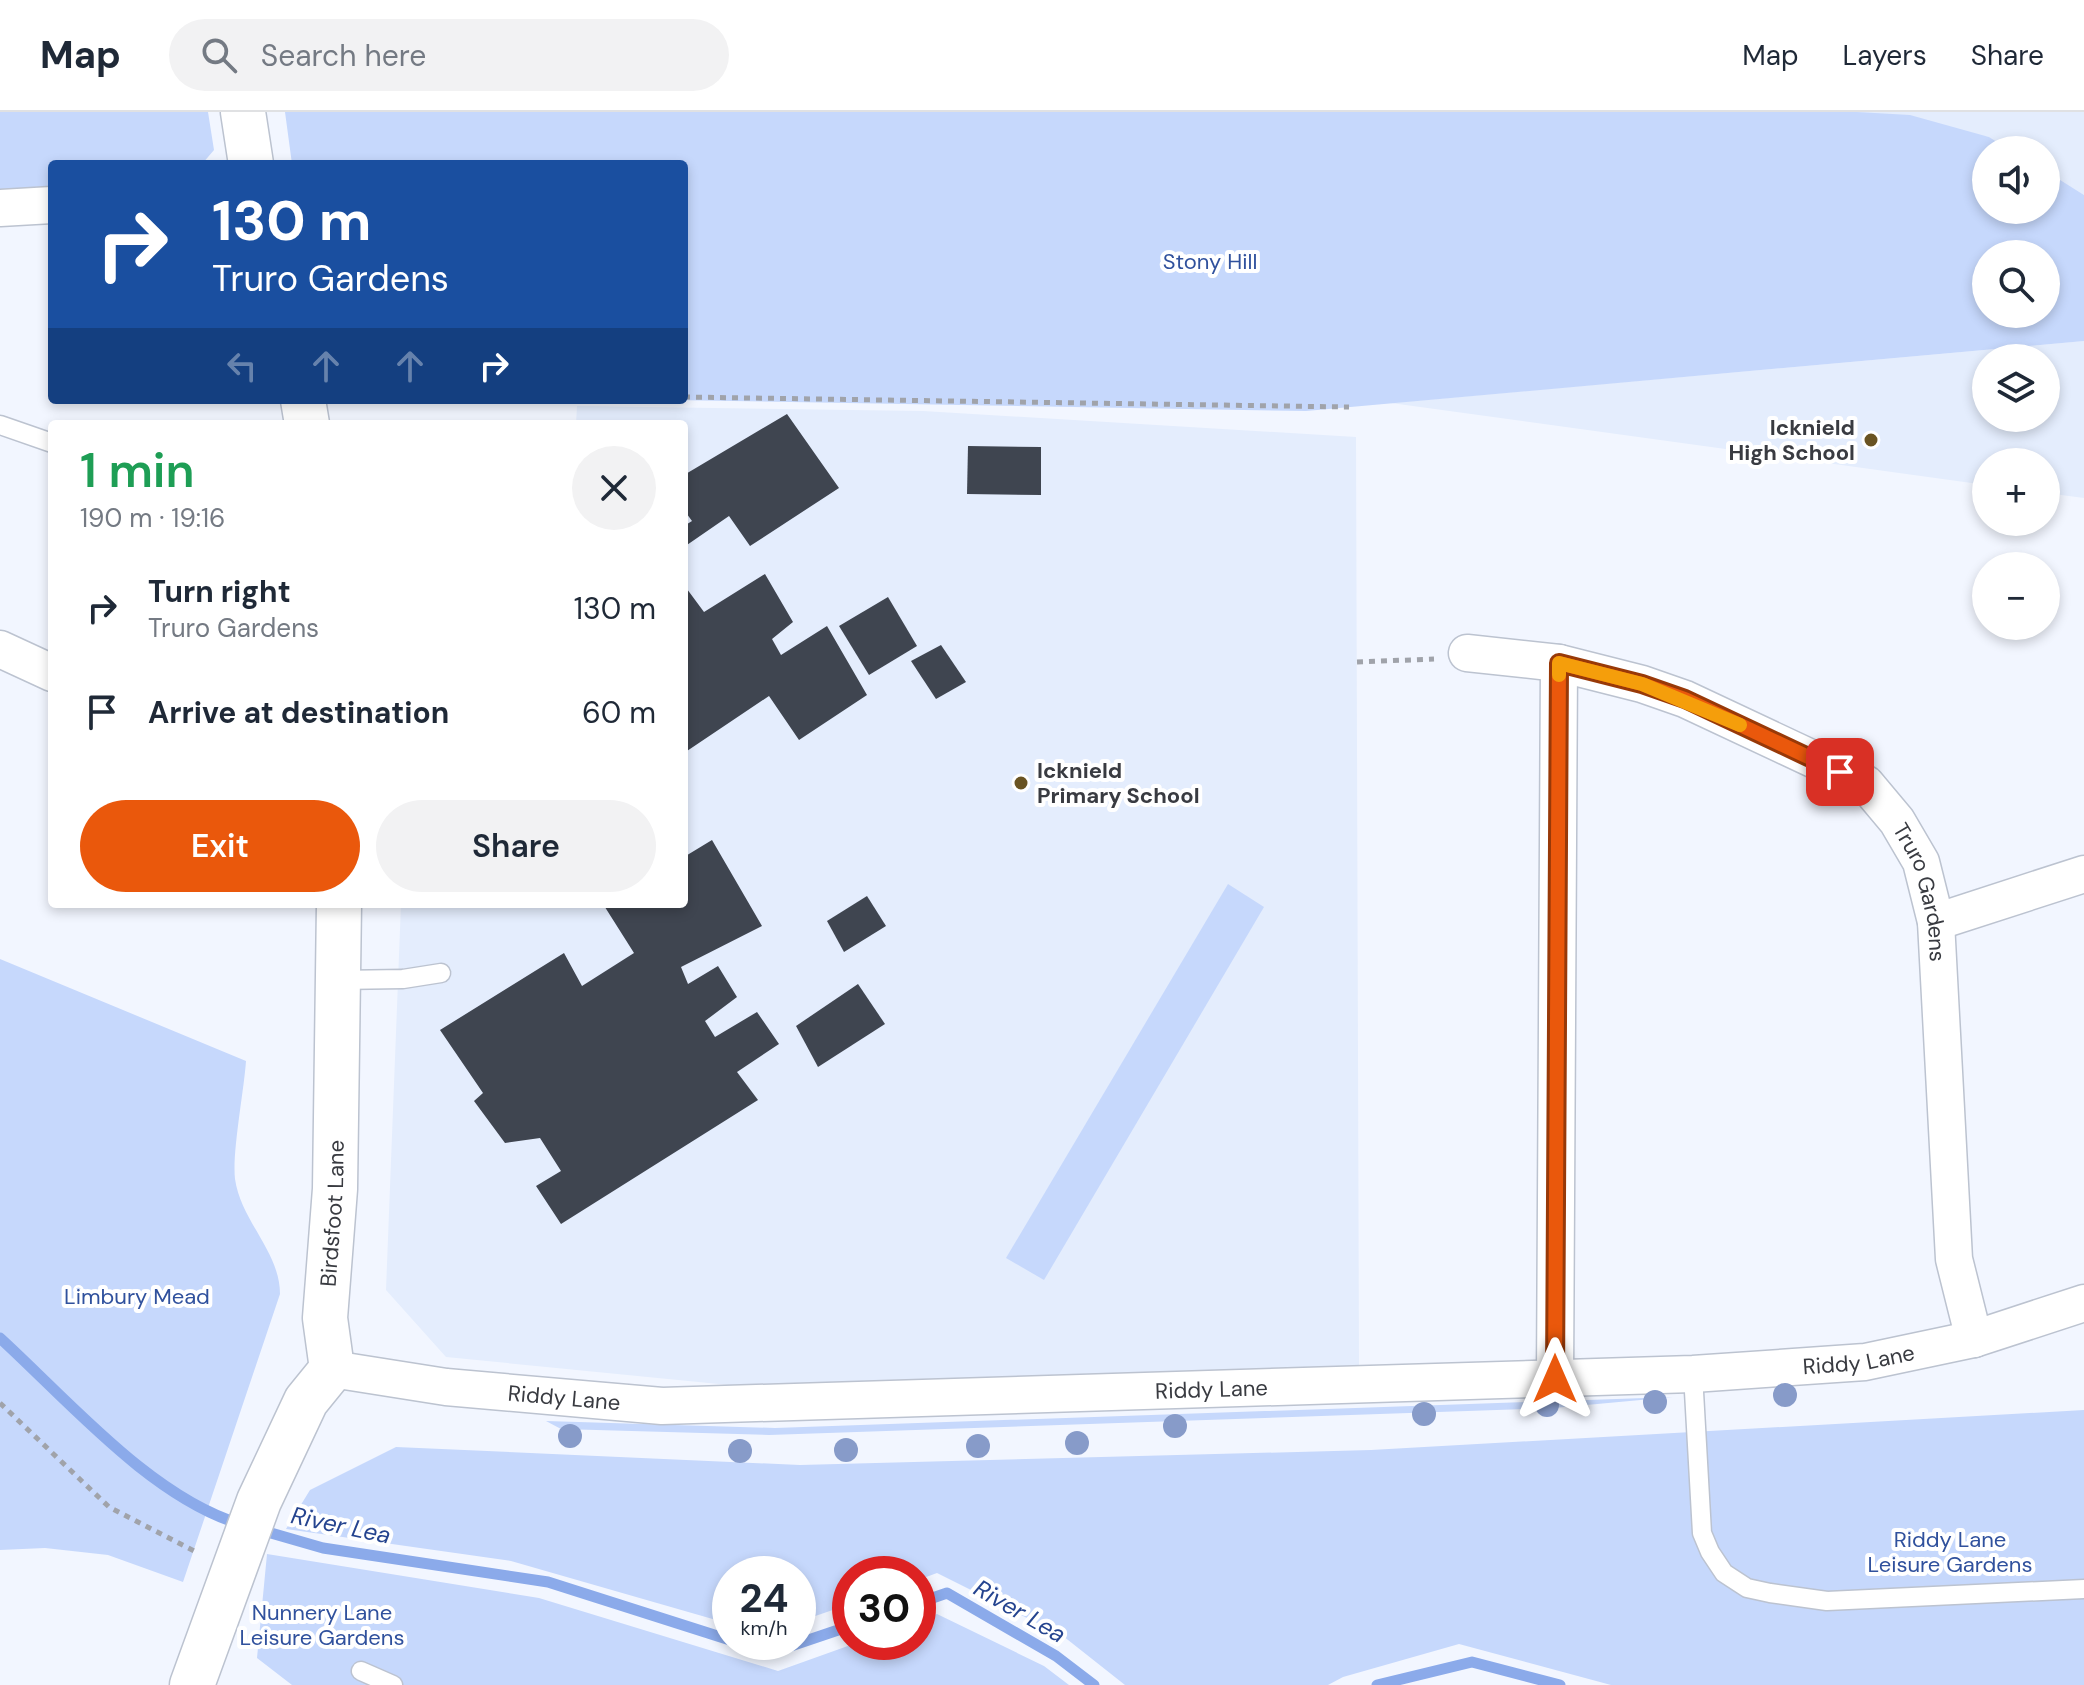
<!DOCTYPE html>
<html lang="en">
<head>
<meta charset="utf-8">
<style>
  :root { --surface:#fff; --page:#f2f2f3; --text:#1f2937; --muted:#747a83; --line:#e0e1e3; --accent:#ea580c }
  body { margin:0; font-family:"DM Sans",sans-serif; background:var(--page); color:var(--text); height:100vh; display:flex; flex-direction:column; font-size:30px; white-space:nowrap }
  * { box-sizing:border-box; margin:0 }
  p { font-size:26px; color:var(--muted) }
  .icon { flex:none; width:44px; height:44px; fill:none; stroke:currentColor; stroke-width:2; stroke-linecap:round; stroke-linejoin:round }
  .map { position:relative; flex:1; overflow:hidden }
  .panel { position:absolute; left:48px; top:308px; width:640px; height:488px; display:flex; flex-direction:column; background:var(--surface); border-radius:8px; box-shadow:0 4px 12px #0003 }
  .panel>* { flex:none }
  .guide { position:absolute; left:48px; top:48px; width:640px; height:244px; border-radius:8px; box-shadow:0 4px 12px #0003; background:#1a4fa0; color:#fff; overflow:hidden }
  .tools { position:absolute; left:1972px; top:24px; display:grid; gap:16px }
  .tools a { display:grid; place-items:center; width:88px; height:88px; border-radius:50%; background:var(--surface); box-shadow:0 4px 12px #0003; font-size:40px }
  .speed { position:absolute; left:712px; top:1444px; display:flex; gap:16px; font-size:40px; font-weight:700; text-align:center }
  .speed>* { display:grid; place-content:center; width:104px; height:104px; border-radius:50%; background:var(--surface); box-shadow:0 4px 12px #0003; line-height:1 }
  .speed small { font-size:20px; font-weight:400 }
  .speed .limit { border:12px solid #d22; background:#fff; color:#111 }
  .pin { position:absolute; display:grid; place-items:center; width:68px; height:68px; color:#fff; margin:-34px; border-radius:16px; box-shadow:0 4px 12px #0006 }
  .me { position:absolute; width:88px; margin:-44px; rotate:0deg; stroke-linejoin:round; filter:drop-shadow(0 0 6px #0008) }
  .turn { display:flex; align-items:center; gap:28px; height:168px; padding:0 32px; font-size:36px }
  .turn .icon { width:104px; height:104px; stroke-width:2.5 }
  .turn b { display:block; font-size:56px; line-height:68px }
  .lanes { display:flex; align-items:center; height:76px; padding:0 32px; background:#0003; justify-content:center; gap:40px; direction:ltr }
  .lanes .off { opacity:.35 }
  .round { display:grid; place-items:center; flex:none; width:84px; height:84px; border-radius:42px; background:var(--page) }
  .headline { display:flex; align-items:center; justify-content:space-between; height:136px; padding:0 32px }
  h1 { font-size:48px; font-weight:600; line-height:60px; color:#1e9e55 }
  .primary-button { display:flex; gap:16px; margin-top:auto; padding:16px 32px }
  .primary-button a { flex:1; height:92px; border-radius:48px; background:var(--accent); color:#fff; font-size:32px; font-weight:600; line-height:92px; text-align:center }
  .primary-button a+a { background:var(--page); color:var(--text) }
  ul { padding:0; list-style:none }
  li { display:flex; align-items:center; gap:24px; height:104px; padding:0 32px }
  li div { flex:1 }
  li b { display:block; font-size:30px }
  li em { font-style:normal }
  header { display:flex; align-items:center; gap:48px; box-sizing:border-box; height:112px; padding:0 40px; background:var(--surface); border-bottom:2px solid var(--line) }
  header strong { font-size:38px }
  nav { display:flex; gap:44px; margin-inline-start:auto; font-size:28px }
  .search { width:560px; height:72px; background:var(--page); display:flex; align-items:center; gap:20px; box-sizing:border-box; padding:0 28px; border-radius:44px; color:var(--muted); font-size:30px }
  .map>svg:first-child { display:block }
</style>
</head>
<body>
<header>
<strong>Map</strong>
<div class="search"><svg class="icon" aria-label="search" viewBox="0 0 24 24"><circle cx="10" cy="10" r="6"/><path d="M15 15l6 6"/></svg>Search here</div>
<nav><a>Map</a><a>Layers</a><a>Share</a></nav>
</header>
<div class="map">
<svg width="2084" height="1573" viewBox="0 0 2084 1573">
  <rect width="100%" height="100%" fill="#f2f6ff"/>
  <g fill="#e4edfd" fill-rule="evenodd">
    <polygon points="1857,0 2084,0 2084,83 2046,59 2046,38 2010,38 1989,25"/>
    <path d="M2084 229V386L2046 381V350H1986V373L1391 291ZM1986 246H2046V306H1986Z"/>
    <polygon points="577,294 923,299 1356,325 1359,1254 739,1274 446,1245 386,1178 401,792 684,792 684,312 576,312"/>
  </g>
  <g fill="#c6d8fc" fill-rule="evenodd">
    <polygon points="0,0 208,0 214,38 202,52 52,52 52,80 0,83"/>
    <path d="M285 0H1857L1910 3 1989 25 2010 38H1986V98H2046V59L2084 83V229L1306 299 672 288H684V52H292ZM1986 142H2046V202H1986Z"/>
    <polygon points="1228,772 1264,795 1044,1168 1006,1146"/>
    <path d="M0 847 246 949C244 979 232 1040 235 1067 241 1109 280 1140 280 1182L183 1470 108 1443 45 1436 0 1438Z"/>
    <polygon points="1673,1285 1554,1296 769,1323 561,1317 546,1309 775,1316"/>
    <polygon points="2084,1298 2084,1573 1611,1573 1459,1532 1343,1565 1328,1573 1125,1573 1063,1524 937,1461 918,1468 918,1462 850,1462 850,1492 798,1510 798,1462 730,1462 730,1512 511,1449 286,1417 310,1378 396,1335 800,1353 1371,1338"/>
    <polygon points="267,1442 539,1486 778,1559 859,1530 918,1530 918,1509 937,1502 1044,1554 1069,1573 292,1573 257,1546"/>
  </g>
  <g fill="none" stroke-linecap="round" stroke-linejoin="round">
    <g stroke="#8baaea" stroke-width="11">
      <path d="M0 1226C69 1289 151 1385 240 1412"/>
      <polyline points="257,1417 323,1436 548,1470 730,1528"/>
      <polyline points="918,1491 947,1481 1056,1544 1094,1573"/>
      <polyline points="736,1530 770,1541 850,1514"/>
      <polyline points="1377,1573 1472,1550 1560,1573"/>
    </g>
  </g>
  <g fill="#3f4550">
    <polygon points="787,302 839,376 750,434 729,404 684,435 684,414 692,409 684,398 684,363"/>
    <polygon points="968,334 1041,335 1041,383 967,382"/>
    <polygon points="765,462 793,510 772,527 781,543 827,514 867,583 799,628 769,584 684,641 684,473 704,500"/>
    <polygon points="888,485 917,534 869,563 839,514"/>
    <polygon points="941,533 966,570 936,587 911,549"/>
    <polygon points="712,728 762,814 681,855 688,872 718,854 737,885 705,909 715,925 757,900 779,932 737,960 758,988 561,1112 536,1074 561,1059 540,1026 505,1031 474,989 483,981 440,918 564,841 582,874 634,841 603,792 684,792 684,745"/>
    <polygon points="867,784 886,814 844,840 827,809"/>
    <polygon points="858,872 885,912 818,955 796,914"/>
  </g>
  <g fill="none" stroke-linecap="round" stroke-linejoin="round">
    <g stroke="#bcc3d0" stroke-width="21">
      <g id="service">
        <polyline points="0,313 52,331"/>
        <polyline points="338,868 403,867 441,861"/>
        <polyline points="1693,1262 1702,1421 1710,1440 1724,1461 1747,1476 1770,1481 1827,1489 2084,1477"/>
        <polyline points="361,1559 393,1573"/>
      </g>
    </g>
    <g stroke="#bcc3d0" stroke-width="39">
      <g id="minor">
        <polyline points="0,96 52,93"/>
        <polyline points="0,537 52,561"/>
        <polyline points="1467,541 1559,551"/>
        <polyline points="1936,810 2084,762"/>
        <path id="s1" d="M332 1257 446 1275 662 1294 1693 1262 1865 1250 1974 1227 2084 1191"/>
        <path id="s2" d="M1555 1267 1559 551 1642 572 1685 587 1866 672 1897 709 1921 750 1936 810 1954 1147 1974 1227"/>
      </g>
    </g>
    <g stroke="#bcc3d0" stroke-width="47">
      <g id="tertiary">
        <polyline points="243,0 251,52"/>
        <polyline points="303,288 307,312"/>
        <path id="s3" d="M192 1573 259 1389 306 1289 332 1257 325 1206 335 1077 339 792"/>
      </g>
    </g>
    <g stroke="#a0a3aa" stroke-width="5" stroke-dasharray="6 6" stroke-linecap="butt">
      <polyline points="684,285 1349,295"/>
      <polyline points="1357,550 1434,547"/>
      <polyline points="0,1291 109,1395 198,1441"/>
    </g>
    <use href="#service" stroke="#fff" stroke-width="18"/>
    <use href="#minor" stroke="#fff" stroke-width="36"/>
    <use href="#tertiary" stroke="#fff" stroke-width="44"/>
  </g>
  <g fill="#879bc9">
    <circle cx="1785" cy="1283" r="12"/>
    <circle cx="1655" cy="1290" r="12"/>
    <circle cx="1547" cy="1293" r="12"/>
    <circle cx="1424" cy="1302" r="12"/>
    <circle cx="1175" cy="1314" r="12"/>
    <circle cx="570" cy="1324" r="12"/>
    <circle cx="1077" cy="1331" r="12"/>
    <circle cx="978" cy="1334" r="12"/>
    <circle cx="846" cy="1338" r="12"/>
    <circle cx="740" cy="1339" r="12"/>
  </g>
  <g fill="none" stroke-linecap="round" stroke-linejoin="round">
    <g stroke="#983908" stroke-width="20">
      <polyline id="route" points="1555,1267 1559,551 1642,572 1685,587 1840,660"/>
    </g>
    <use href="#route" stroke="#ea580c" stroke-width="14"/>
    <polyline stroke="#f59e0b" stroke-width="14" points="1559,563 1559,551 1642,572 1740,613"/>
  </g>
  <g fill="#695322" stroke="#fff" stroke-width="3">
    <circle cx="1871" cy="328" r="8"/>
    <circle cx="1021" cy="671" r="8"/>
  </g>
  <g text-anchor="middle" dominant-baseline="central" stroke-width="8" stroke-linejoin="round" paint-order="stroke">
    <g font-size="22" fill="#30519d" stroke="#fff">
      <text x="1210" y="149">Stony Hill</text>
      <text x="137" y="1184">Limbury Mead</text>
      <text x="1950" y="1427">Riddy Lane<tspan x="1950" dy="25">Leisure Gardens</tspan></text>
      <text x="322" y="1500">Nunnery Lane<tspan x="322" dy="25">Leisure Gardens</tspan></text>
    </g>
    <g font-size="22" font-weight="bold" fill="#393b41" stroke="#fff" text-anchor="end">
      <text x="1855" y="315">Icknield<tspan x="1855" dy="25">High School</tspan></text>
      <text x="1037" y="658" text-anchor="start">Icknield<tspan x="1037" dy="25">Primary School</tspan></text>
    </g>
    <g font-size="22" fill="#393b41" stroke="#fff">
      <text stroke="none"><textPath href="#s2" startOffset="1172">Truro Gardens</textPath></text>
      <text stroke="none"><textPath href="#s3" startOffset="504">Birdsfoot Lane</textPath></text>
      <text stroke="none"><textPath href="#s1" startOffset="1530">Riddy Lane</textPath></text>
      <text stroke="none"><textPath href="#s1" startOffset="882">Riddy Lane</textPath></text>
      <text stroke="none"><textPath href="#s1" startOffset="234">Riddy Lane</textPath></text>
    </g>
    <g font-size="24" font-style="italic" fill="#25448f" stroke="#fff">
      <text transform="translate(341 1413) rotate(12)">River Lea</text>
      <text transform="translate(1020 1499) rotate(30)">River Lea</text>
    </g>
  </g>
</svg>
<div class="tools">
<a><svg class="icon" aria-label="sound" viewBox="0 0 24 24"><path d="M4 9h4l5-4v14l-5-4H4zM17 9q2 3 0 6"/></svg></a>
<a><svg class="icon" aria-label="search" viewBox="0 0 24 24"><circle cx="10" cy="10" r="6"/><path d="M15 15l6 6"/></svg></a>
<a><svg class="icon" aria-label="layers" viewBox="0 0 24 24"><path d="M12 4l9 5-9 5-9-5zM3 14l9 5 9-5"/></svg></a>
<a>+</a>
<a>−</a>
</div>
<div class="speed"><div>24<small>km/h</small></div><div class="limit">30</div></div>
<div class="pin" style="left:1840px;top:660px;background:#d93025"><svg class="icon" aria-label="arrive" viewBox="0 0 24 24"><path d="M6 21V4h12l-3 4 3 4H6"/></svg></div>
<svg class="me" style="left:1555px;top:1267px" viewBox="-20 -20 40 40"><path d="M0-17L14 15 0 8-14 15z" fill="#ea580c" stroke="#fff" stroke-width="4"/></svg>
<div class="guide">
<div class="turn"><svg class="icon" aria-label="right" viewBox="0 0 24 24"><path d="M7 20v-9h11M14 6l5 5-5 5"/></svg><div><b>130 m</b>Truro Gardens</div></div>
<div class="lanes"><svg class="icon off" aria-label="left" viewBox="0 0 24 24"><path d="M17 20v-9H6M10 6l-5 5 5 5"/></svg><svg class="icon off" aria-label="ahead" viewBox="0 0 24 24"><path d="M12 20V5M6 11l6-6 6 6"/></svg><svg class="icon off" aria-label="ahead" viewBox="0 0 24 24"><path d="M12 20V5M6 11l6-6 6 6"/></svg><svg class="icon" aria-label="right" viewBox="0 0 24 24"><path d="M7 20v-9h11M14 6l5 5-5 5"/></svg></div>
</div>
<section class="panel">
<div class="headline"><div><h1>1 min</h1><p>190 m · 19:16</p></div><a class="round"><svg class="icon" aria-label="close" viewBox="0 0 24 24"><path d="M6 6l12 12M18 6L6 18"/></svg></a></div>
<ul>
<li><svg class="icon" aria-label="right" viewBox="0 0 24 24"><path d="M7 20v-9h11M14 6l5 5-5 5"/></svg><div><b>Turn right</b><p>Truro Gardens</p></div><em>130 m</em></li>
<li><svg class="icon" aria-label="arrive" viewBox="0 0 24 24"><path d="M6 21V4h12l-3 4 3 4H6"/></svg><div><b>Arrive at destination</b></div><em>60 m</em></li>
</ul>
<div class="primary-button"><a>Exit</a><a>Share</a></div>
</section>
</div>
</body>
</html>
